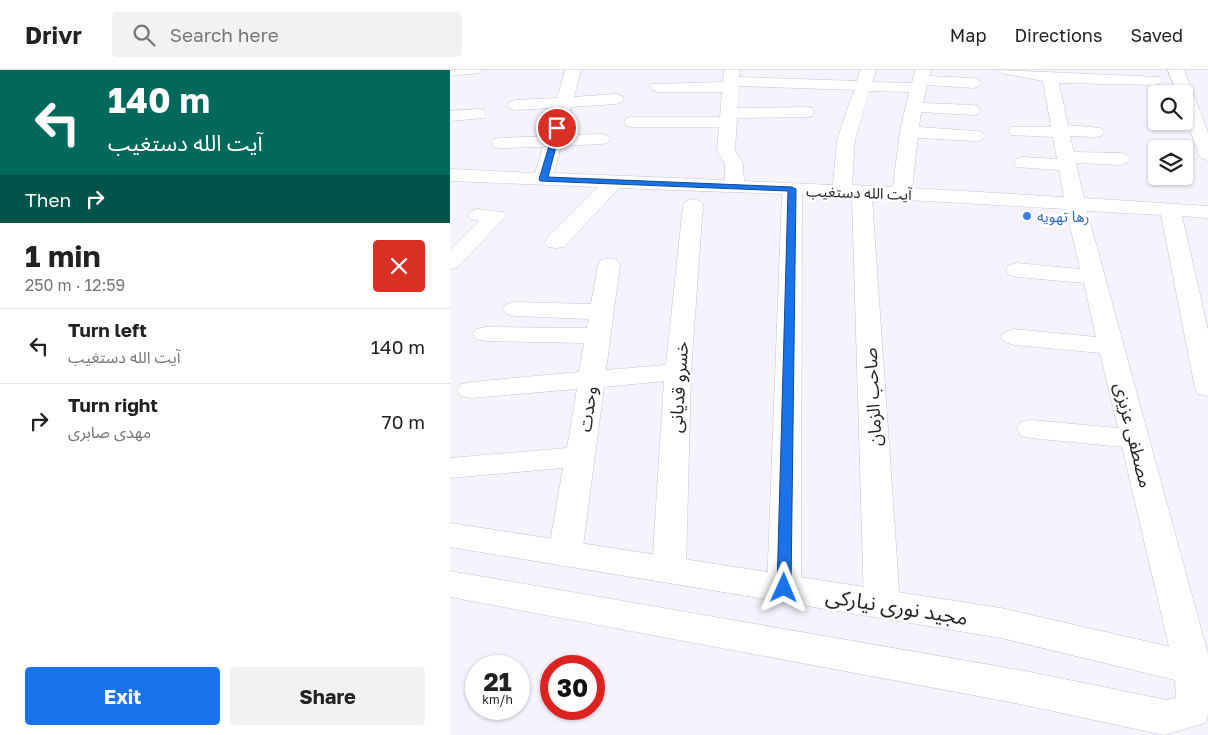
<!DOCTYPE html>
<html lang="en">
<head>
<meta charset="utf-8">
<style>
  :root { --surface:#fff; --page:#f2f2f2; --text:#222; --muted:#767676; --line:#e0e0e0; --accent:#1a73e8 }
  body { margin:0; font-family:"Golos Text","Noto Sans Arabic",sans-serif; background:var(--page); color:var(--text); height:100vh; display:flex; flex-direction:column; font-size:19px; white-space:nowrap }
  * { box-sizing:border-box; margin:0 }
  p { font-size:16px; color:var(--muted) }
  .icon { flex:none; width:28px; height:28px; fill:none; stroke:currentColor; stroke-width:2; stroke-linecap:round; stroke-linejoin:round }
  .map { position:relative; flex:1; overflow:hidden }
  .side { display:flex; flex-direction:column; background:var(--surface); width:450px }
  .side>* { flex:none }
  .hud { background:#00695c; color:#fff; overflow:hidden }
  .tools { position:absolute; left:698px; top:15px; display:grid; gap:10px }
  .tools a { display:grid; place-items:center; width:45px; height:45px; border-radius:5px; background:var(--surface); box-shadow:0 1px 4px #0004; font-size:25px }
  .speed { position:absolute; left:15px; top:585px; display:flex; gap:10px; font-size:25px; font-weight:700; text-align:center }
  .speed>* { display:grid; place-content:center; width:65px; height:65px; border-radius:50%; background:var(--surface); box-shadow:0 1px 4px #0004; line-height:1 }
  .speed small { font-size:12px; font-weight:400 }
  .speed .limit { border:8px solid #d22; background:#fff; color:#111 }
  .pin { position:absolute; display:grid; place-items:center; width:42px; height:42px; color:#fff; margin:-21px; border:2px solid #fff; border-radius:50%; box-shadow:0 1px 5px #0007 }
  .me { position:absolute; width:55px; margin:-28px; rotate:1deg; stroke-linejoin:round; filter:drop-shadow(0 0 4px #0008) }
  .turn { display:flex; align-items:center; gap:18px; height:105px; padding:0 25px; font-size:22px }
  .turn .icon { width:65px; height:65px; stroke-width:2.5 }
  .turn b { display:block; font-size:35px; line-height:42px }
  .then { display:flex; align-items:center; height:48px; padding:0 25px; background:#0003; gap:10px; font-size:19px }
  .round { display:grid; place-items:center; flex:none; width:52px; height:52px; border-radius:5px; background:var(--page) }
  .headline { display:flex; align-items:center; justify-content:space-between; height:85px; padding:0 25px }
  h1 { font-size:30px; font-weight:700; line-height:38px }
  .action { display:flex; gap:10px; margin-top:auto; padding:10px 25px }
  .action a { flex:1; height:58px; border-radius:5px; background:var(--accent); color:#fff; font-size:20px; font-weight:700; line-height:58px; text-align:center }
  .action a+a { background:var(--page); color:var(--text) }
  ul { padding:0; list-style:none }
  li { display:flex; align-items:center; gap:15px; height:75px; padding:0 25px; border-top:1px solid var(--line) }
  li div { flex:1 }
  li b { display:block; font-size:19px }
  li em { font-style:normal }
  header { display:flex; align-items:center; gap:30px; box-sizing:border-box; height:70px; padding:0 25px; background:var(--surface); border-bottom:1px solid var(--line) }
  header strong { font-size:24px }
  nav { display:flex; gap:28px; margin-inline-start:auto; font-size:18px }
  .search { width:350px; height:45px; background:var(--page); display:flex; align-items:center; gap:12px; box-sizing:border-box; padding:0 18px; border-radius:5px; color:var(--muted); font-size:19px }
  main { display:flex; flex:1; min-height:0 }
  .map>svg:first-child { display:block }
</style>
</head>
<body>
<header>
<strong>Drivr</strong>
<div class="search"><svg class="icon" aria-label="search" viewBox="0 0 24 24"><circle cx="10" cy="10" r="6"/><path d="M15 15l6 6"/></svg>Search here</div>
<nav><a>Map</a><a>Directions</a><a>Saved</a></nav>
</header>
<main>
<section class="side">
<div class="hud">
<div class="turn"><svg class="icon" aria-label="left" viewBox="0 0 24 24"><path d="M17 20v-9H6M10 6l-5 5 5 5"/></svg><div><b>140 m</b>آیت الله دستغیب</div></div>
<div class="then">Then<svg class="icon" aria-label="right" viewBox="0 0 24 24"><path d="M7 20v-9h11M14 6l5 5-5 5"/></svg></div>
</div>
<div class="headline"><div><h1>1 min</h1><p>250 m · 12:59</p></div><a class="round" style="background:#d93025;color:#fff"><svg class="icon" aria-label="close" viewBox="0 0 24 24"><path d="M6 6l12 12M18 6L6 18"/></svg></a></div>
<ul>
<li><svg class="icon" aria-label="left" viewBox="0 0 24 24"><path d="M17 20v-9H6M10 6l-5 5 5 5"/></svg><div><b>Turn left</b><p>آیت الله دستغیب</p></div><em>140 m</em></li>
<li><svg class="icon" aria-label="right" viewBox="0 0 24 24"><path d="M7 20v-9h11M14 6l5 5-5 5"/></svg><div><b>Turn right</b><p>مهدی صابری</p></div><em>70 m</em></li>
</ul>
<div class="action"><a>Exit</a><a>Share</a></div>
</section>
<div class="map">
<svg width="758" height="665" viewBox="0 0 758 665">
  <rect width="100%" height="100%" fill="#f6f3fc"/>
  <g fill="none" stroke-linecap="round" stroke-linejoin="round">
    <g stroke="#c7c4cc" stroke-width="1">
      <g id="minor">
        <polygon points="0,0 32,0 29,3 0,6"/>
        <path d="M115 0H131L124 27 166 24 172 26 174 29 172 32 166 34 121 37 114 65 151 64 157 65 160 69 157 73 151 74 111 76 104 103 275 110V94L267 80 269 57H182L176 56 174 52 176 48 182 47H270L272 22H208L202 20 200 17 202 14 273 12 274 0H290L289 7 407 11 410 0H426L422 12 462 13 465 0H481L479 6 524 8 529 10 532 13 529 16 524 18 477 15 473 33 522 35 528 36 530 40 528 44 522 45 471 42 469 57 526 61 532 62 535 66 532 70 526 71 468 68 462 118 614 127 609 100 566 97 564 93 566 89 573 87 607 89 603 67 561 65 558 61 561 57H601L593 11 551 3 548 0 710 7 713 10 710 13 705 15 609 13 618 55 651 58 654 62 651 66 645 67 620 66 624 82 671 83 677 85 680 89 677 93 671 95 626 93 634 128 758 136V148L732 146 758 260V326L748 324 745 318 711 145 637 141 758 584V606L756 609 743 614 730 609 724 598 672 377 581 368 571 366 567 359 571 352 581 350 668 358 650 283 564 275 555 272 551 267 555 262 564 259 646 267 634 213 567 207 559 205 556 200 559 195 567 193 630 199 616 139 422 128 450 533 444 543 432 547 420 543 414 533 402 127 352 125 351 518 346 528 334 532 322 528 317 518 332 124 169 118 114 177 106 178 98 177 95 172 98 167 148 117 0 111V99L85 103 93 77 50 78 44 77 41 73 44 69 50 68 96 66 104 38 65 40 59 38 57 35 59 32 65 30 107 28ZM289 16 404 20 387 70 383 115 294 111 293 94 285 80 287 48 356 47 362 46 364 42 362 38 356 37 287 38ZM419 21 459 22 450 62 443 117 402 115 405 70Z"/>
        <polygon points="28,39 34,40 36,44 34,48 0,51 0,41"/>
        <polygon points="243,129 250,131 253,135 241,302 236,500 231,509 219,513 207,509 202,500 214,311 154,317 132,484 127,493 115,497 103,493 98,484 113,398 0,408 0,388 117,378 127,319 21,328 11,326 7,320 11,314 21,312 129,302 134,273 35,271 26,269 23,264 26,259 35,257 137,258 139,249 65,246 57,244 53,239 57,234 65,232 141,234 148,195 151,190 159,188 167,190 170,195 156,300 216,295 233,135 236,131"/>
        <polygon points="28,139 53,142 56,146 8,197 0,199 0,180 29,151 21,149 18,145 21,141"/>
      </g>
    </g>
    <g stroke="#c7c4cc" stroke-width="1">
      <g id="major">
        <polygon points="718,0 734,0 758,62 758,90 752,89 749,85 734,43 734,24 727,24"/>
        <polygon points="0,453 551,538 743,582 756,587 758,590 758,646 755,653 714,665 570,634 0,527 0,501 570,600 717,630 726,628 725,610 551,568 0,477"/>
      </g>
    </g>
    <use href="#minor" fill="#fff" fill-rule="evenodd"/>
    <use href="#major" fill="#fff" fill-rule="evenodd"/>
  </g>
  <polygon fill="#1a73e8" stroke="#114b97" points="105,56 111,58 98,107 342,117 346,119 341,518 339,522 334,524 329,522 327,518 338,121 90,111 89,109"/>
  <circle fill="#3f7fe0" stroke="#fff" stroke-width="2" cx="577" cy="146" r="5"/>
  <g text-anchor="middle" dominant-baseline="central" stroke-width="5" stroke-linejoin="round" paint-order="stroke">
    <g font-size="15" fill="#242326" stroke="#fff">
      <text transform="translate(409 122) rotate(2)">آیت الله دستغیب</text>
    </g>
    <g font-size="15" fill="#366cbe" stroke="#fff" text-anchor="start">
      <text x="587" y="146">رها تهویه</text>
    </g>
    <g font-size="18" fill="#242326" stroke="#fff">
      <text transform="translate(228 317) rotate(-86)">خسرو قدیانی</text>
      <text transform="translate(422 327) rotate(-93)">صاحب الزمان</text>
      <text transform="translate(137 339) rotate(-82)">وحدت</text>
      <text transform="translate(684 365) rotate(76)">مصطفی عزیزی</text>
    </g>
    <g font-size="21" fill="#242326" stroke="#fff">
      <text transform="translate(447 536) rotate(9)">مجید نوری نیارکی</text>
    </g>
  </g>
</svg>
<div class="tools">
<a><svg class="icon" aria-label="search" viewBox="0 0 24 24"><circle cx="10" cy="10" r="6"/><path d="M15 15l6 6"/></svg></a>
<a><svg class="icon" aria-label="layers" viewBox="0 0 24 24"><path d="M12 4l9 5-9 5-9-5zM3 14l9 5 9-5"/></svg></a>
</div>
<div class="speed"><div>21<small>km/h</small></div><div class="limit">30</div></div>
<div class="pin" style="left:107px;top:58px;background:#d93025"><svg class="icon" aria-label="arrive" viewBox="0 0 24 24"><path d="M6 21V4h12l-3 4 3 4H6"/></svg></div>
<svg class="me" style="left:334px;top:518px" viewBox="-20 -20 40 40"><path d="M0-17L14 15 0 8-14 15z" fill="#1a73e8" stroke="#fff" stroke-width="4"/></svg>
</div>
</main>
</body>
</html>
